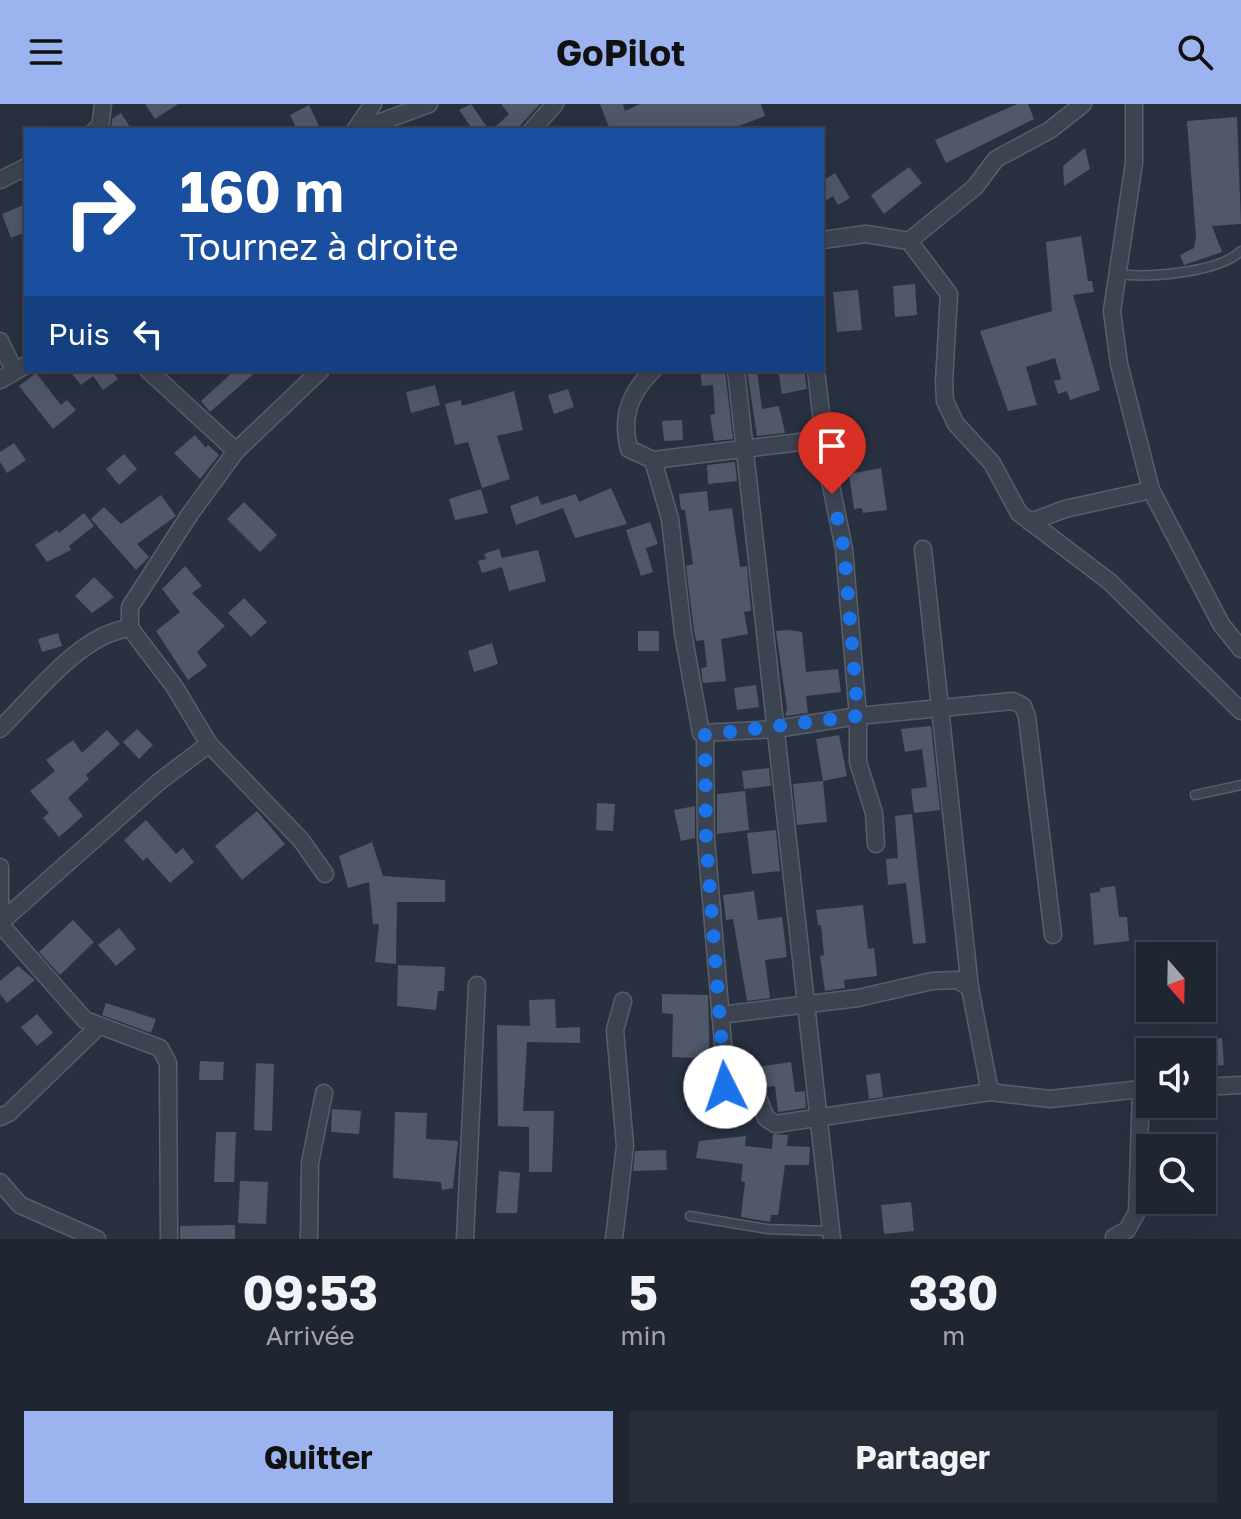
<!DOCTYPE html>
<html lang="fr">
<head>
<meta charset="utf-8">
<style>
  :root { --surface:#1f2531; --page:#272d39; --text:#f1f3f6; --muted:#a1a5ab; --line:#3c424d; --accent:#9bb4ef }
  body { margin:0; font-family:"Golos Text",sans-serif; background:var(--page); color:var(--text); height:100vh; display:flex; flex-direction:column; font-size:30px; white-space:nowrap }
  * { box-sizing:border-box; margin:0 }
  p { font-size:26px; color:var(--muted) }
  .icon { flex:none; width:44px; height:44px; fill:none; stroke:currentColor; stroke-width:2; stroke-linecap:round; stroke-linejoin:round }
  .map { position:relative; height:1135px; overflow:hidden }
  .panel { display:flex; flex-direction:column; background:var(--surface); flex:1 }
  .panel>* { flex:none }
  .banner { position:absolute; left:24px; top:24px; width:800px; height:244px; border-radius:0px; box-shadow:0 8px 32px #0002,0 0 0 2px var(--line); background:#1a4fa0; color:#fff; overflow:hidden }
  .needle { width:52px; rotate:160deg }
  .controls { position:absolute; left:1136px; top:838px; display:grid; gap:16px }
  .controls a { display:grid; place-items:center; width:80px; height:80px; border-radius:0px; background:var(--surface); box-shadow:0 8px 32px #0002,0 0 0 2px var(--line); font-size:40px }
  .pin { position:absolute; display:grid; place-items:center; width:68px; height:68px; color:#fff; margin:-82px -34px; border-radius:50% 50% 50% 0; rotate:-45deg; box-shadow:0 0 8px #0007 }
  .pin .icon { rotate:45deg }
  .me { position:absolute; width:88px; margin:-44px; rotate:356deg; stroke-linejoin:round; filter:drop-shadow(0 0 6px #0008) }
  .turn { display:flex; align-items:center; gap:28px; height:168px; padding:0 24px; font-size:36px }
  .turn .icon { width:104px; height:104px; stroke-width:2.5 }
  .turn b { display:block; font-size:56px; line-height:68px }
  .then { display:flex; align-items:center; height:76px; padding:0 24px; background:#0003; gap:16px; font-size:30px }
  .eta { display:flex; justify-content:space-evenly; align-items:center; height:136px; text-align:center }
  .eta b { font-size:48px; font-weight:700; line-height:56px }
  .action { display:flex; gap:16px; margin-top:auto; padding:16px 24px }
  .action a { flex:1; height:92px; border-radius:0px; background:var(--accent); color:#111; font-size:32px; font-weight:700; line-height:92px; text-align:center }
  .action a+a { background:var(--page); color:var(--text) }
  header { display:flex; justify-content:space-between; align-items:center; height:104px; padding:0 24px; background:var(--accent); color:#111; font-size:36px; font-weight:700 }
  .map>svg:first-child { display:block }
</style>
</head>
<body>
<header><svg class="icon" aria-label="menu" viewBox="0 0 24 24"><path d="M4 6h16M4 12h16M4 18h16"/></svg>GoPilot<svg class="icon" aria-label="search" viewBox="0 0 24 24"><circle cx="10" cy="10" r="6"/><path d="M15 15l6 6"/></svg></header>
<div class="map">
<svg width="1241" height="1135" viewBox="0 0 1241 1135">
  <rect width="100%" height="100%" fill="#293141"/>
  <g fill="#505869">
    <polygon points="145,0 178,0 155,15"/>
    <polygon points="471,0 489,26 473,26 459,6"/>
    <polygon points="501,0 540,0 516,26 492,26 509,10"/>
    <polygon points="600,0 623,0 625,7 640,0 761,0 765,12 728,26 610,26"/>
    <polygon points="1017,0 1028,0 1034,15 946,59 935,36"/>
    <polygon points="309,1 321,26 297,26 290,11"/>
    <polygon points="121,9 132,26 111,26 112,15"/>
    <polygon points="1237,13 1241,120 1212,122 1222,148 1184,161 1180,151 1194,144 1196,133 1187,17"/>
    <polygon points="1085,44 1090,65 1064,82 1063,62"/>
    <polygon points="909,63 922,79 884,110 871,91"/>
    <polygon points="835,69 850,94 838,101 833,92 822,99 822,77"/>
    <polygon points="26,100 26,128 11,134 2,110"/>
    <polygon points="1081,132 1088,177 1092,177 1094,188 1073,191 1100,286 1070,296 1067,287 1058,290 1054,277 1061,275 1055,254 1026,263 1037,301 1008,307 980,227 1052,207 1046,138"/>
    <polygon points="915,180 917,211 895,213 893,182"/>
    <polygon points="858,186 862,226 837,228 833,188"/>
    <polygon points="69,266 111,266 118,275 103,286 93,272 81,281"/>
    <polygon points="235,266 258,266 210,308 201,297"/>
    <polygon points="700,266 725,266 733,335 714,337 710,311 715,310 713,281 702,282"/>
    <polygon points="747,266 757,266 762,305 779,302 785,329 757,332"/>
    <polygon points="778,266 804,266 807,285 782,290"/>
    <polygon points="36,269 61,301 67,296 76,306 53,325 19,282"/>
    <polygon points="435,281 440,301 411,309 406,288"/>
    <polygon points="568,285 574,303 554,310 548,291"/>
    <polygon points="514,287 523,326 497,332 510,375 482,384 468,338 455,341 445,300 461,296 462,302"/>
    <polygon points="682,316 683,336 664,337 662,317"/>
    <polygon points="195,331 206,344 208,341 219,351 200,375 174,349"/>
    <polygon points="14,339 26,356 7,369 0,358 0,348"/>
    <polygon points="124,350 137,365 119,381 106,365"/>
    <polygon points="735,358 737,377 708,380 707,361"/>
    <polygon points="881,364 887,406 863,409 862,404 854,405 849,370"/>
    <polygon points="611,384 627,420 575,434 563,404 516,421 510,402 538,392 541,401 576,390 579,398"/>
    <polygon points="481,385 488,409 455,416 449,395"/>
    <polygon points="707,387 709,407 732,404 740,463 747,462 751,507 744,508 748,530 721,535 726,577 703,579 701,564 707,563 704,536 696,537 694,527 686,462 693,460 685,406 681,406 679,390"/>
    <polygon points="161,391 176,412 137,440 149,453 136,466 91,415 104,403 121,420"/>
    <polygon points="244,398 277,431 260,448 227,415"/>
    <polygon points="84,409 94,422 69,442 71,446 47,458 35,441 57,426 59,429"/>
    <polygon points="650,418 658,440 646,444 653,468 641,472 626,426"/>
    <polygon points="499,445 502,454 538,446 546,477 509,487 502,463 482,469 478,457 486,455 484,450"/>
    <polygon points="185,462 202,482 192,489 225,522 197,548 207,562 188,576 156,527 180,508 162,485"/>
    <polygon points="94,473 114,493 92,509 75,492"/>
    <polygon points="244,494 267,518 251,533 228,509"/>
    <polygon points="789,526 802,528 806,568 838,565 841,588 806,592 808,609 785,612 787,605 776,527"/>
    <rect x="638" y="527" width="21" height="20"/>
    <polygon points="58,529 62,542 42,548 38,535"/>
    <polygon points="492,539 498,560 474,568 468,547"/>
    <polygon points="756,581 759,603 737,606 734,584"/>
    <polygon points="931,622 940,706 914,709 911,685 927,683 922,645 905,648 901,625"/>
    <polygon points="137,625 153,641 139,655 123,638"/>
    <polygon points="107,626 120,640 86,671 89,675 68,694 83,712 59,733 43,714 49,709 30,687 55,667 46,656 73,636 82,649"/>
    <polygon points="839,631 847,672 823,677 816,635"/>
    <polygon points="769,664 771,682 744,685 742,667"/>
    <polygon points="823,677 827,718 797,721 793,680"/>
    <polygon points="745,687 749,726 717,730 717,690"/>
    <polygon points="597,699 615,700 613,727 596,726"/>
    <polygon points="695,702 695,734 681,737 674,706"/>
    <polygon points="257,707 285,740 242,776 215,742"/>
    <polygon points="912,710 926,839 913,840 906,779 888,781 886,755 898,754 895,712"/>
    <polygon points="146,716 176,750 183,744 194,758 170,779 147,753 143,757 124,736"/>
    <polygon points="776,726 780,767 752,770 747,729"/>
    <polygon points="372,738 383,772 445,776 445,798 397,798 396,860 375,858 379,820 373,820 369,778 348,784 339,752"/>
    <polygon points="1115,782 1119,813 1127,813 1129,837 1094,841 1090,789 1100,788 1100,784"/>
    <polygon points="754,787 758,816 782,813 787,853 765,856 770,894 747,897 733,815 726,816 723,791"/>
    <polygon points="863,801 868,845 874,844 877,872 844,876 845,884 825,887 820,852 824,851 821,821 818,821 816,806"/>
    <polygon points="73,816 94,838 60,871 39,848"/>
    <polygon points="119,824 136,845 116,862 98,841"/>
    <polygon points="398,861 445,863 444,887 438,887 436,906 397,902"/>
    <polygon points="18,862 35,876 7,899 0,890 0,877"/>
    <polygon points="1202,870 1210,870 1214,912 1168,916 1166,904 1202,904"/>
    <polygon points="662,890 708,891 710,963 697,963 696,954 672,953 673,910 662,909"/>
    <polygon points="555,895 556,924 580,923 580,939 527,938 523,1007 554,1007 552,1068 529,1068 529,1023 498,1022 497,921 530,922 529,896"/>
    <polygon points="106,899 156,915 151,929 102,911"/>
    <polygon points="37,910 53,929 37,942 21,923"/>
    <polygon points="1222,934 1224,961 1202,963 1202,948 1166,948 1165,940"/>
    <polygon points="200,957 224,958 223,976 199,976"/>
    <polygon points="791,958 795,988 805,987 806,1004 778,1008 775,982 758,984 737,979 736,966"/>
    <polygon points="256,959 274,960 272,1027 254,1026"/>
    <polygon points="880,969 883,993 869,995 866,971"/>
    <polygon points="332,1005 361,1007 359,1030 331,1028"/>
    <polygon points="395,1008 427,1009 426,1035 458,1037 453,1084 442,1086 441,1078 393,1074"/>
    <polygon points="216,1028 236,1028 234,1078 214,1078"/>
    <polygon points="773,1030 788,1031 787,1042 810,1043 809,1061 785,1061 778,1111 771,1111 770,1118 741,1113 745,1078 741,1077 743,1060 696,1054 699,1037 746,1032 745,1042 772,1045"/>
    <polygon points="666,1046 667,1066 633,1067 635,1047"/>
    <polygon points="499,1067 520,1069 517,1109 496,1109"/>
    <polygon points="240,1077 268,1078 266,1120 238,1119"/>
    <polygon points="911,1098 914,1127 884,1130 881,1101"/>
    <polygon points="235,1121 235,1135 180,1135 180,1122"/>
  </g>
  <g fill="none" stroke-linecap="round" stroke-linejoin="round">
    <g stroke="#585f6b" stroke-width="11">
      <g id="service">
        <path d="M1117 170C1148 174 1218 169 1241 147"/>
        <polyline points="1195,691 1241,681"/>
        <polyline points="690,1112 767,1125 830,1127"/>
      </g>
    </g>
    <g stroke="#585f6b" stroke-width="19">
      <g id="minor">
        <polyline points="1134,0 1134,59 1112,207 1119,260 1151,386 1221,520 1241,545"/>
        <polyline points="95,26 100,24 103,0"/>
        <polyline points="355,26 373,0"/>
        <polyline points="359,26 429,0"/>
        <polyline points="532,26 555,0"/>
        <polyline points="0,76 26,63"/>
        <polyline points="822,136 866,130 909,137 949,190 944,278 945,297 956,320 992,359 1019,409 1110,478 1241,607"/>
        <polyline points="909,137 975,83 996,55 1050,26 1083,0"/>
        <polyline points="0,237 14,266"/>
        <polyline points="148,266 236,347"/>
        <path d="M653 266C629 290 621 313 629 345L653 356 824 335"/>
        <polyline points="736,266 832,1135"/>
        <polyline points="0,276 26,261"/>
        <polyline points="653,356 670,415 683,529 701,629 776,625 858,612 844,445 827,362 816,266"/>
        <polyline points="1030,418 1065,405 1151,386"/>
        <polyline points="923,445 970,884"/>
        <path d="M0 625C36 590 80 530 130 524"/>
        <polyline points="705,631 706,735 727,988 759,996 766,1014 775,1020 990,988"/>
        <polyline points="209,640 301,736 325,770"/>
        <polyline points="876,740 874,709 858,658 858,612 1013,597 1023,602 1027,613 1053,831"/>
        <polyline points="0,763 0,802"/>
        <polyline points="0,819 160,677 209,640 174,582 130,524 130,503 190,410 236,347 321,266"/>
        <polyline points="0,820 85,916 160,944 168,959 169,1135"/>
        <polyline points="720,911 858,894 932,877 957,876 970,884 990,988 1050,995 1141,985"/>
        <polyline points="1202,983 1241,981"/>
        <polyline points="0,1013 9,1009 99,922"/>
        <polyline points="0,1078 20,1101 97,1135"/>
        <polyline points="1114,1133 1127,1126 1137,1108 1141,985 1148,985"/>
        <polyline points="309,1135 310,1059 324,989"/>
        <polyline points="465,1135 477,881"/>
        <polyline points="614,1135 625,1042 615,926 623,897"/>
      </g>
    </g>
    <use href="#service" stroke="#3d4451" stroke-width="8"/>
    <use href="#minor" stroke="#3d4451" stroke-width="16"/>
  </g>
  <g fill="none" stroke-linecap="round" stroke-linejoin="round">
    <polyline stroke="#1a73e8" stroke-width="14" stroke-dasharray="0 25.2" points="725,983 706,735 705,631 858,612 844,445 832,390"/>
  </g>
</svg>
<div class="controls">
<a><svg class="needle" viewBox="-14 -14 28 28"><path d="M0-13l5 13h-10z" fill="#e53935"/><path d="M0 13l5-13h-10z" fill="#a1a5ab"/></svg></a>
<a><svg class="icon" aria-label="sound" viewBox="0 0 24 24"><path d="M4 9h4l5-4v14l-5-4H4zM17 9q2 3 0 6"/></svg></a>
<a><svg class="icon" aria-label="search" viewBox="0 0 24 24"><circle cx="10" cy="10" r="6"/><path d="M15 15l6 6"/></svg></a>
</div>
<div class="pin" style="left:832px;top:390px;background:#d93025"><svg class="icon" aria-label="arrive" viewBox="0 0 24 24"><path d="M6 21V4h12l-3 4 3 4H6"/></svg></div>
<svg class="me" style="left:725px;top:983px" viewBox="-20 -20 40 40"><circle r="19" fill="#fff"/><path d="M0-13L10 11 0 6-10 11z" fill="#1a73e8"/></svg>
<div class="banner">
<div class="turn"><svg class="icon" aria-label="right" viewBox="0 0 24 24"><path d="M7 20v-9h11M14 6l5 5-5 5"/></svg><div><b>160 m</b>Tournez à droite</div></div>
<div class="then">Puis<svg class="icon" aria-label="left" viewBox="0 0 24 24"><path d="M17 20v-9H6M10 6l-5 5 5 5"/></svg></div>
</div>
</div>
<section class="panel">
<div class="eta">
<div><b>09:53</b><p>Arrivée</p></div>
<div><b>5</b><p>min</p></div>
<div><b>330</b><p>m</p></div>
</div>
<div class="action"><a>Quitter</a><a>Partager</a></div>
</section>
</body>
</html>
